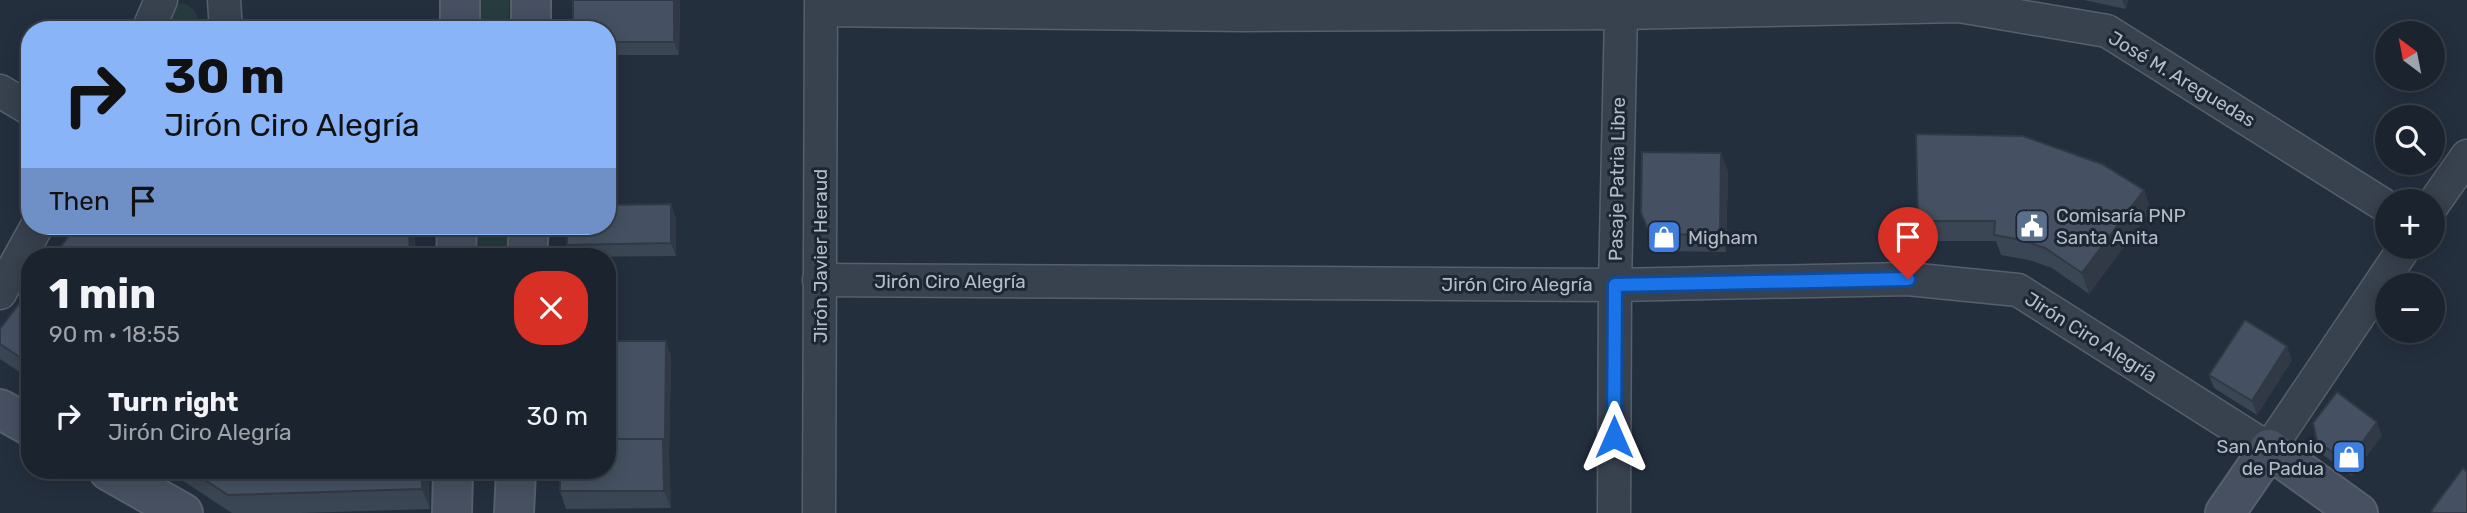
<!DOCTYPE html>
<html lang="en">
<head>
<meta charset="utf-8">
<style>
  :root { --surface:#1b232e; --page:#242b36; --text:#f1f3f6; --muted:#a0a4aa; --line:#39404a }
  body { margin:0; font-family:Rubik,sans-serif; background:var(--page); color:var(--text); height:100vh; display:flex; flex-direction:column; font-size:26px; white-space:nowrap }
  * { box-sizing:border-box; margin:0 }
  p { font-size:23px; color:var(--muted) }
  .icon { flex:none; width:38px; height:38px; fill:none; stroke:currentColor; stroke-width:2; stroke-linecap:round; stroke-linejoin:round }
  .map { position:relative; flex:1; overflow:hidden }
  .side { position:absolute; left:21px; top:248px; width:595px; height:231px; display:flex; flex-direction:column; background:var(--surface); border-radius:28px; box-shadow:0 4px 18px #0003,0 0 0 2px var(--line) }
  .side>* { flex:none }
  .banner { position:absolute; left:21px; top:21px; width:595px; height:214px; border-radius:28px; box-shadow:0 4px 18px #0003,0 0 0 2px var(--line); background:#8ab4f8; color:#111; overflow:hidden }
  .needle { width:46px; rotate:328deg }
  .buttons { position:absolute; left:2375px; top:21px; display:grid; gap:14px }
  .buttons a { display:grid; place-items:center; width:70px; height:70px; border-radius:50%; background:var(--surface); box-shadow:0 4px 18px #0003,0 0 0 2px var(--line); font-size:35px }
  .pin { position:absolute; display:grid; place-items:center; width:60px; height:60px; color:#fff; margin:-72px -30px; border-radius:50% 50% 50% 0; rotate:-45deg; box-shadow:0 0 7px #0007 }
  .pin .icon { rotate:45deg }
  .me { position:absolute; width:77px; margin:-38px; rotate:0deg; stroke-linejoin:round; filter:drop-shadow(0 0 5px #0008) }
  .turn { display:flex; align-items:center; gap:24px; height:147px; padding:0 28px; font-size:32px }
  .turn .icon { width:91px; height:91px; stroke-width:2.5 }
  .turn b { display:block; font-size:49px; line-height:60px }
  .then { display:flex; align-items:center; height:66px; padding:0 28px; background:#0003; gap:14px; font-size:26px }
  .round { display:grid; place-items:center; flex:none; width:74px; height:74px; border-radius:28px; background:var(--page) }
  .overview { display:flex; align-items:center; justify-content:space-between; height:119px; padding:0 28px }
  h1 { font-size:42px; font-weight:700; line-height:52px }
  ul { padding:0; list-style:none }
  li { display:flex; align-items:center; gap:21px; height:98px; padding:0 28px }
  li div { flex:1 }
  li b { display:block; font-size:26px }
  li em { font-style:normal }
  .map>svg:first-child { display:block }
</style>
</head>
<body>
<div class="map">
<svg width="2467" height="513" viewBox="0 0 2467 513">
  <rect width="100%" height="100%" fill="#242f3e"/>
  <g fill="#263c3f">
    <polygon points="481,0 509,0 509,30 480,30"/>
    <path d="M182 3C197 8 197 15 200 30H162L174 6Z"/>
    <rect x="478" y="226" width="30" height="31"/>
  </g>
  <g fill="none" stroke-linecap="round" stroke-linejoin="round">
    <g stroke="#565f6c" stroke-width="35">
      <g id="street">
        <polyline points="224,0 226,30"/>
        <polyline points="822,10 1244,15 1621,13 1959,6 2107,31 2387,207"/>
        <polyline points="148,30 161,0"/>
        <polyline points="0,91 30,109"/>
        <polyline points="2432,206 2467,156"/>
        <polyline points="819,280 1615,285 1908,279 2018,290 2269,449 2405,247"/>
        <polyline points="0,293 37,226"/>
        <polyline points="819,513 821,0"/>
        <polyline points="1614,513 1615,285 1621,13"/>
      </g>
    </g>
    <g stroke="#565f6c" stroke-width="42">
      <g id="secondary">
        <polyline points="531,0 531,30"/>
        <polyline points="460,30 460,0"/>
        <polyline points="456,257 457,226"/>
        <polyline points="527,257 529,226"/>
        <polyline points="0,409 30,426"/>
        <polyline points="109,471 183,513"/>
        <polyline points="452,513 453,471"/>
        <polyline points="514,513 516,471"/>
        <polyline points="2225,513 2269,449 2358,513"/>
      </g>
    </g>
    <use href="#street" stroke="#38414e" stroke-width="32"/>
    <use href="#secondary" stroke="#465061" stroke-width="38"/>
  </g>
  <g fill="#3b4654">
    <polygon points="680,0 679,55 607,55 607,30"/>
    <polygon points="2084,0 2128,0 2126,9"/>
    <polygon points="1728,171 1726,252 1656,251 1641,213"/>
    <polygon points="2144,190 2151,210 2089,294 2052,268 2029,260 2001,255 1996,241 1925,241 1918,221"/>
    <polygon points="676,218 676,256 572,257 567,245"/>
    <polygon points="30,289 30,379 0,359 0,329"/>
    <polygon points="671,355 669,456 671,508 566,509 560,491"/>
    <polygon points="2292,360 2257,415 2214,388 2209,375"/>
    <polygon points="2382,435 2352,476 2322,454 2317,441"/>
    <polygon points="168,471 428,471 430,509 301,513 232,513"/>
  </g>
  <g fill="#303945">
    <polygon points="674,0 680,0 679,55 674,42"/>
    <polygon points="2122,0 2128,0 2126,9"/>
    <polygon points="1721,153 1728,171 1726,252 1720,235"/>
    <polygon points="2144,190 2151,210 2089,294 2082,273"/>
    <polygon points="671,204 676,218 676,256 671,243"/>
    <polygon points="409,226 414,226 415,230 416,257 410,257"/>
    <polygon points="666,341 671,355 669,456 671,508 664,491 663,439"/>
    <polygon points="2287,346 2292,360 2257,415 2252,401"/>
    <polygon points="2377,422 2382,435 2352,476 2347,463"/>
    <polygon points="422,471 428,471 430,509 422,489"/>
  </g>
  <g fill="#455162" stroke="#303945" stroke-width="2">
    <polygon points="573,0 674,0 674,42 607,42 607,30 573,30"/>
    <polygon points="1916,134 2023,136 2102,164 2144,190 2082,273 2045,248 2022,240 1994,235 1995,221 1918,221"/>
    <polygon points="1642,152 1721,153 1720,235 1650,234 1641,213"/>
    <polygon points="671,204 671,243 567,245 567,226 607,226 607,205"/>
    <polygon points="76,226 409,226 410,257 53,257"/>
    <polygon points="30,289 30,364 0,344 0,329"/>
    <polygon points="2245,320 2287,346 2252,401 2209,375"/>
    <polygon points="607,341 666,341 665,443 663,439 607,439"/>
    <polygon points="2337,392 2377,422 2347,463 2317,441 2313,423"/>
    <polygon points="607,439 663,439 664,491 560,491 560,471 607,471"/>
    <polygon points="2463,468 2467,472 2467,513 2433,513 2431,511"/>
    <polygon points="191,471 422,471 422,489 228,495"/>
  </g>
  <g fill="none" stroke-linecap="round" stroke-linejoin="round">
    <g stroke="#114b97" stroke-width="18">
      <polyline id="route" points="1614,437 1615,285 1908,279"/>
    </g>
    <use href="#route" stroke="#1a73e8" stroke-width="12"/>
  </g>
  <defs>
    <g id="civic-square" transform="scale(1.75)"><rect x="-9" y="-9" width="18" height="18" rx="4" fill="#5c6f8a" stroke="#1d2633"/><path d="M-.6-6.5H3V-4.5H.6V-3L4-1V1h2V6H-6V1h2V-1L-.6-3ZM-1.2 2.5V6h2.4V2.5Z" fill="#fff"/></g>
    <g id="shop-square" transform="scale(1.75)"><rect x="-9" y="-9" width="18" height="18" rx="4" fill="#3f7fe0" stroke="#1d2633"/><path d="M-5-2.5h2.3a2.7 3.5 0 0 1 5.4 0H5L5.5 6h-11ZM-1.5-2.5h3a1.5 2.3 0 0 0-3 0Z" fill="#fff"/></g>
  </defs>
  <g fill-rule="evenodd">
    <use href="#civic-square" x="2032" y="226"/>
    <use href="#shop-square" x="1664" y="237"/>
    <use href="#shop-square" x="2349" y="457"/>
  </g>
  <g text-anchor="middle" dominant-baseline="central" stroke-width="6" stroke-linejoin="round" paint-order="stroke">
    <g font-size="19" fill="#b4bcc9" stroke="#1d2633">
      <text transform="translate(2182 79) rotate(31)">José M. Areguedas</text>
      <text transform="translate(1617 179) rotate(-89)">Pasaje Patria Libre</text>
      <text transform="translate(820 256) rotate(-90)">Jirón Javier Heraud</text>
      <text x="950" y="281">Jirón Ciro Alegría</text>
      <text x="1517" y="284">Jirón Ciro Alegría</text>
      <text transform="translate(2091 337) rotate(32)">Jirón Ciro Alegría</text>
    </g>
    <g font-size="19" fill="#b4bcc9" stroke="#1d2633" text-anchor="start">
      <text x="2056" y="215">Comisaría PNP<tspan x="2056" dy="22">Santa Anita</tspan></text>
      <text x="1688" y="237">Migham</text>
      <text x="2324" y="446" text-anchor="end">San Antonio<tspan x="2324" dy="22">de Padua</tspan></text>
    </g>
  </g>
</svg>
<div class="buttons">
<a><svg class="needle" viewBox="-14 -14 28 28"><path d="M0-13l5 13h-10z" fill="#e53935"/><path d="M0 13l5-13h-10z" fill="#a0a4aa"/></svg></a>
<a><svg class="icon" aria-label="search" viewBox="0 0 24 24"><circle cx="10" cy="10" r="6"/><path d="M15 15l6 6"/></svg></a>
<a>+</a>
<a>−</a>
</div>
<div class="pin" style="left:1908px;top:279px;background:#d93025"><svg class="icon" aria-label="arrive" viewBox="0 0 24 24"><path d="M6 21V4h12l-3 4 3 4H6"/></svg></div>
<svg class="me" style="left:1614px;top:437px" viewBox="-20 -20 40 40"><path d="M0-17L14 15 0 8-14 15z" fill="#1a73e8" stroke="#fff" stroke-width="4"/></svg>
<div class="banner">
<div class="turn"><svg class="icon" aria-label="right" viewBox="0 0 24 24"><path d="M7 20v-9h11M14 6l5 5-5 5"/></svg><div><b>30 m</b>Jirón Ciro Alegría</div></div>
<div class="then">Then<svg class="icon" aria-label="arrive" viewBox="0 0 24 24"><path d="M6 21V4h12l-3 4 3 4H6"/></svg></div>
</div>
<section class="side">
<div class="overview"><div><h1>1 min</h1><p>90 m · 18:55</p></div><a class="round" style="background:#d93025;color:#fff"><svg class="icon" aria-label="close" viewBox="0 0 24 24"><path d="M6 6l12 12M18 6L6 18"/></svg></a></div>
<ul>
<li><svg class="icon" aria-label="right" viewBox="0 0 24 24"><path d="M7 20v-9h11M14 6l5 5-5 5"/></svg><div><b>Turn right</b><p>Jirón Ciro Alegría</p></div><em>30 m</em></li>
</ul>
</section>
</div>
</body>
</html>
